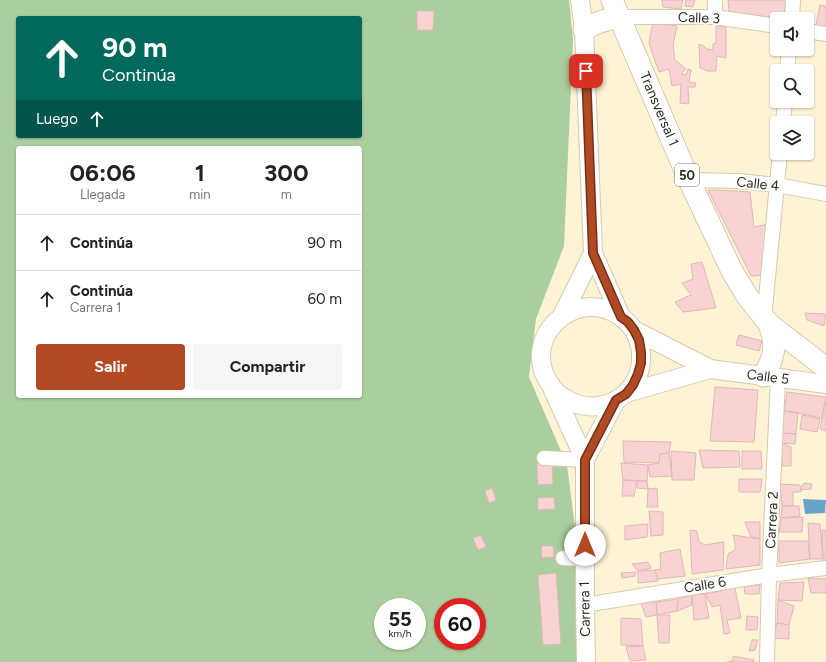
<!DOCTYPE html>
<html lang="es">
<head>
<meta charset="utf-8">
<style>
  :root { --surface:#fff; --page:#f6f6f6; --text:#222; --muted:#767676; --line:#e0e0e0; --accent:#b14a23 }
  body { margin:0; font-family:Figtree,sans-serif; background:var(--page); color:var(--text); height:100vh; display:flex; flex-direction:column; font-size:15px; white-space:nowrap }
  * { box-sizing:border-box; margin:0 }
  p { font-size:13px; color:var(--muted) }
  .icon { flex:none; width:22px; height:22px; fill:none; stroke:currentColor; stroke-width:2; stroke-linecap:round; stroke-linejoin:round }
  .map { position:relative; flex:1; overflow:hidden }
  .panel { position:absolute; left:16px; top:146px; width:346px; height:252px; display:flex; flex-direction:column; background:var(--surface); border-radius:4px; box-shadow:0 1px 3px #0004 }
  .panel>* { flex:none }
  .guide { position:absolute; left:16px; top:16px; width:346px; height:122px; border-radius:4px; box-shadow:0 1px 3px #0004; background:#00695c; color:#fff; overflow:hidden }
  .controls { position:absolute; left:770px; top:12px; display:grid; gap:8px }
  .controls a { display:grid; place-items:center; width:44px; height:44px; border-radius:4px; background:var(--surface); box-shadow:0 1px 3px #0004; font-size:20px }
  .speed { position:absolute; left:374px; top:598px; display:flex; gap:8px; font-size:20px; font-weight:700; text-align:center }
  .speed>* { display:grid; place-content:center; width:52px; height:52px; border-radius:50%; background:var(--surface); box-shadow:0 1px 3px #0004; line-height:1 }
  .speed small { font-size:10px; font-weight:400 }
  .speed .limit { border:6px solid #d22; background:#fff; color:#111 }
  .pin { position:absolute; display:grid; place-items:center; width:34px; height:34px; color:#fff; margin:-17px; border-radius:8px; box-shadow:0 2px 6px #0006 }
  .me { position:absolute; width:44px; margin:-22px; rotate:0deg; stroke-linejoin:round; filter:drop-shadow(0 0 3px #0008) }
  .turn { display:flex; align-items:center; gap:14px; height:84px; padding:0 20px; font-size:18px }
  .turn .icon { width:52px; height:52px; stroke-width:2.5 }
  .turn b { display:block; font-size:28px; line-height:34px }
  .then { display:flex; align-items:center; height:38px; padding:0 20px; background:#0003; gap:8px; font-size:15px }
  .eta { display:flex; justify-content:space-evenly; align-items:center; height:68px; text-align:center }
  .eta b { font-size:24px; font-weight:700; line-height:28px }
  .cta { display:flex; gap:8px; margin-top:auto; padding:8px 20px }
  .cta a { flex:1; height:46px; border-radius:4px; background:var(--accent); color:#fff; font-size:16px; font-weight:700; line-height:46px; text-align:center }
  .cta a+a { background:var(--page); color:var(--text) }
  ul { padding:0; list-style:none }
  li { display:flex; align-items:center; gap:12px; height:56px; padding:0 20px; border-top:1px solid var(--line) }
  li div { flex:1 }
  li b { display:block; font-size:15px }
  li em { font-style:normal }
  .map>svg:first-child { display:block }
</style>
</head>
<body>
<div class="map">
<svg width="826" height="662" viewBox="0 0 826 662">
  <rect width="100%" height="100%" fill="#fef3d4"/>
  <path fill="#aace9e" fill-rule="evenodd" d="M0 0H569L573 40 564 246 536 319 529 377 567 465 585 605 586 662H0ZM18 18H360V136H18ZM18 148H360V396H18ZM383 607H417V641H383ZM443 607H477V641H443Z"/>
  <polygon fill="#69a4c7" points="803,499 826,500 825,513 805,514"/>
  <g fill="#f9d3d2" stroke="#ddb9b8">
    <polygon points="662,0 683,0 681,9 663,7"/>
    <polygon points="686,0 695,0 693,7 685,6"/>
    <polygon points="728,0 786,0 784,19 729,12"/>
    <polygon points="820,5 826,6 826,27 816,25"/>
    <polygon points="417,11 434,11 433,30 417,30"/>
    <polygon points="653,22 677,26 673,45 675,60 686,69 681,74 686,75 688,69 691,70 689,82 696,83 695,87 688,87 689,104 680,103 681,84 672,86 669,69 659,72 649,43"/>
    <polygon points="716,26 726,27 726,58 717,56 716,71 708,71 700,68 699,44 704,46 707,49 713,50 713,44 716,43"/>
    <polygon points="708,190 717,190 750,192 754,227 768,224 765,275 751,276"/>
    <polygon points="702,262 716,308 683,312 675,302 691,295 682,283 693,279 691,264"/>
    <polygon points="805,313 826,314 824,326 807,320"/>
    <polygon points="739,335 762,341 759,351 736,345"/>
    <polygon points="715,387 758,390 754,442 710,441"/>
    <polygon points="787,392 826,397 822,418 798,413 784,411"/>
    <polygon points="826,397 826,431 820,429"/>
    <polygon points="784,411 798,413 796,434 781,433"/>
    <polygon points="802,415 820,419 817,432 800,429"/>
    <polygon points="781,433 796,434 795,444 781,443"/>
    <polygon points="623,441 671,442 669,453 660,454 659,463 624,462"/>
    <polygon points="781,443 791,447 791,466 782,466"/>
    <polygon points="699,450 739,451 740,467 703,468"/>
    <polygon points="671,451 696,453 694,480 672,480"/>
    <polygon points="742,451 761,451 762,469 742,469"/>
    <polygon points="669,453 672,476 650,477 648,465 659,463 660,454"/>
    <polygon points="552,462 553,484 538,485 537,463"/>
    <polygon points="621,463 648,465 647,481 623,480"/>
    <polygon points="739,479 762,479 760,492 739,492"/>
    <polygon points="623,480 637,481 634,496 622,496"/>
    <polygon points="637,481 647,481 648,489 637,488"/>
    <polygon points="805,483 812,484 811,489 801,490 803,484"/>
    <polygon points="780,484 800,485 801,492 793,492 793,506 782,506"/>
    <polygon points="492,488 496,500 489,503 485,491"/>
    <polygon points="657,488 658,507 647,507 648,489"/>
    <polygon points="554,497 555,509 538,510 538,498"/>
    <polygon points="782,506 799,506 800,516 781,518"/>
    <polygon points="649,511 663,512 663,535 651,536"/>
    <polygon points="803,517 802,532 779,532 781,518"/>
    <polygon points="745,522 760,522 760,539 751,537"/>
    <polygon points="808,523 820,524 823,559 810,559"/>
    <polygon points="648,524 647,537 625,540 625,526"/>
    <polygon points="690,530 697,531 699,542 705,545 724,542 723,570 692,574"/>
    <polygon points="822,530 826,530 826,559 823,559"/>
    <polygon points="481,535 486,547 478,550 473,538"/>
    <polygon points="733,535 760,539 760,565 726,569 728,554 735,550 735,544"/>
    <polygon points="779,541 808,541 810,559 779,563"/>
    <polygon points="541,546 553,546 554,557 542,558"/>
    <polygon points="680,549 685,576 657,579 655,570 661,569 660,553"/>
    <polygon points="648,562 651,568 638,571 632,564"/>
    <polygon points="655,570 658,581 638,583 638,571"/>
    <polygon points="636,572 635,576 622,578 621,573"/>
    <polygon points="556,573 561,644 543,645 538,575"/>
    <polygon points="808,578 826,579 826,593 811,593"/>
    <polygon points="804,582 802,601 778,600 780,583"/>
    <polygon points="760,585 759,594 745,594 744,586"/>
    <polygon points="735,588 741,618 727,620 730,633 724,634 720,605 712,607 705,594"/>
    <polygon points="705,594 709,618 694,620 692,595"/>
    <polygon points="692,595 692,605 677,611 678,599"/>
    <polygon points="678,599 677,611 657,615 656,602"/>
    <polygon points="778,600 794,606 789,625 777,623"/>
    <polygon points="656,602 657,615 646,617 641,603"/>
    <polygon points="657,615 670,615 669,643 659,643"/>
    <polygon points="747,616 758,617 757,630 746,630"/>
    <polygon points="621,618 641,619 643,646 621,645"/>
    <polygon points="777,623 789,625 789,639 773,638"/>
    <polygon points="752,640 758,640 755,650 749,651"/>
    <polygon points="643,646 646,660 630,661 626,647"/>
    <polygon points="733,656 754,660 754,662 727,662 733,661"/>
  </g>
  <g fill="none" stroke-linecap="round" stroke-linejoin="round">
    <g stroke="#d5caac" stroke-width="16">
      <g id="minor">
        <polyline points="620,17 715,17 777,26"/>
        <polyline points="715,17 715,0"/>
        <polyline points="792,19 793,0"/>
        <polyline points="807,31 826,34"/>
        <polyline points="787,71 789,49"/>
        <polyline points="783,123 785,101"/>
        <polyline points="689,180 739,181 777,185 826,194"/>
        <polyline points="764,319 780,153"/>
        <polyline points="544,458 585,460"/>
        <polyline points="563,558 585,559"/>
        <polyline points="585,605 769,575 826,568"/>
        <polyline points="767,662 769,575 778,378"/>
      </g>
    </g>
    <g stroke="#d5caac" stroke-width="20">
      <g id="major">
        <polyline points="580,0 584,30 593,253 621,317"/>
        <polyline points="562,316 593,253"/>
        <path d="M634 330C637 337 641 344 641 353 644 394 601 420 566 399 560 396 555 392 552 387 512 334 590 273 634 330L710 369 826 384"/>
        <polyline points="553,390 585,460 585,605 586,662"/>
        <polyline points="626,393 710,369"/>
        <polyline points="585,460 616,400"/>
      </g>
    </g>
    <g stroke="#d5caac" stroke-width="23">
      <g id="highway">
        <polyline points="612,0 689,180 732,271 747,296 769,324 826,368"/>
        <path d="M584 30C596 22 606 19 620 17"/>
        <path d="M763 376C775 358 777 344 769 324"/>
      </g>
    </g>
    <use href="#minor" stroke="#fff" stroke-width="14"/>
    <use href="#major" stroke="#fff" stroke-width="18"/>
    <use href="#highway" stroke="#fff" stroke-width="21"/>
  </g>
  <g fill="none" stroke-linecap="round" stroke-linejoin="round">
    <g stroke="#733017" stroke-width="10">
      <polyline id="route" points="585,545 585,460 616,400 626,394 633,385 638,374 641,363 641,352 639,340 634,330 628,322 621,317 593,253 586,71"/>
    </g>
    <use href="#route" stroke="#b14a23" stroke-width="7"/>
  </g>
  <g text-anchor="middle" dominant-baseline="central" stroke-width="4" stroke-linejoin="round" paint-order="stroke">
    <rect fill="#fff" stroke="#6d6b63" stroke-width="1" x="675" y="164" width="24" height="22" rx="3"/>
    <g font-size="13" font-weight="bold" fill="#2f2b20">
      <text x="687" y="175">50</text>
    </g>
    <g font-size="14" fill="#2f2b20" stroke="#fff">
      <text transform="translate(699 18) rotate(2)">Calle 3</text>
      <text transform="translate(659 109) rotate(67)">Transversal 1</text>
      <text transform="translate(758 184) rotate(6)">Calle 4</text>
      <text transform="translate(768 377) rotate(7)">Calle 5</text>
      <text transform="translate(772 520) rotate(-87)">Carrera 2</text>
      <text transform="translate(705 585) rotate(-9)">Calle 6</text>
      <text transform="translate(585 609) rotate(-91)">Carrera 1</text>
    </g>
  </g>
</svg>
<div class="controls">
<a><svg class="icon" aria-label="sound" viewBox="0 0 24 24"><path d="M4 9h4l5-4v14l-5-4H4zM17 9q2 3 0 6"/></svg></a>
<a><svg class="icon" aria-label="search" viewBox="0 0 24 24"><circle cx="10" cy="10" r="6"/><path d="M15 15l6 6"/></svg></a>
<a><svg class="icon" aria-label="layers" viewBox="0 0 24 24"><path d="M12 4l9 5-9 5-9-5zM3 14l9 5 9-5"/></svg></a>
</div>
<div class="speed"><div>55<small>km/h</small></div><div class="limit">60</div></div>
<div class="pin" style="left:586px;top:71px;background:#d93025"><svg class="icon" aria-label="arrive" viewBox="0 0 24 24"><path d="M6 21V4h12l-3 4 3 4H6"/></svg></div>
<svg class="me" style="left:585px;top:545px" viewBox="-20 -20 40 40"><circle r="19" fill="#fff"/><path d="M0-13L10 11 0 6-10 11z" fill="#b14a23"/></svg>
<div class="guide">
<div class="turn"><svg class="icon" aria-label="ahead" viewBox="0 0 24 24"><path d="M12 20V5M6 11l6-6 6 6"/></svg><div><b>90 m</b>Continúa</div></div>
<div class="then">Luego<svg class="icon" aria-label="ahead" viewBox="0 0 24 24"><path d="M12 20V5M6 11l6-6 6 6"/></svg></div>
</div>
<section class="panel">
<div class="eta">
<div><b>06:06</b><p>Llegada</p></div>
<div><b>1</b><p>min</p></div>
<div><b>300</b><p>m</p></div>
</div>
<ul>
<li><svg class="icon" aria-label="ahead" viewBox="0 0 24 24"><path d="M12 20V5M6 11l6-6 6 6"/></svg><div><b>Continúa</b></div><em>90 m</em></li>
<li><svg class="icon" aria-label="ahead" viewBox="0 0 24 24"><path d="M12 20V5M6 11l6-6 6 6"/></svg><div><b>Continúa</b><p>Carrera 1</p></div><em>60 m</em></li>
</ul>
<div class="cta"><a>Salir</a><a>Compartir</a></div>
</section>
</div>
</body>
</html>
